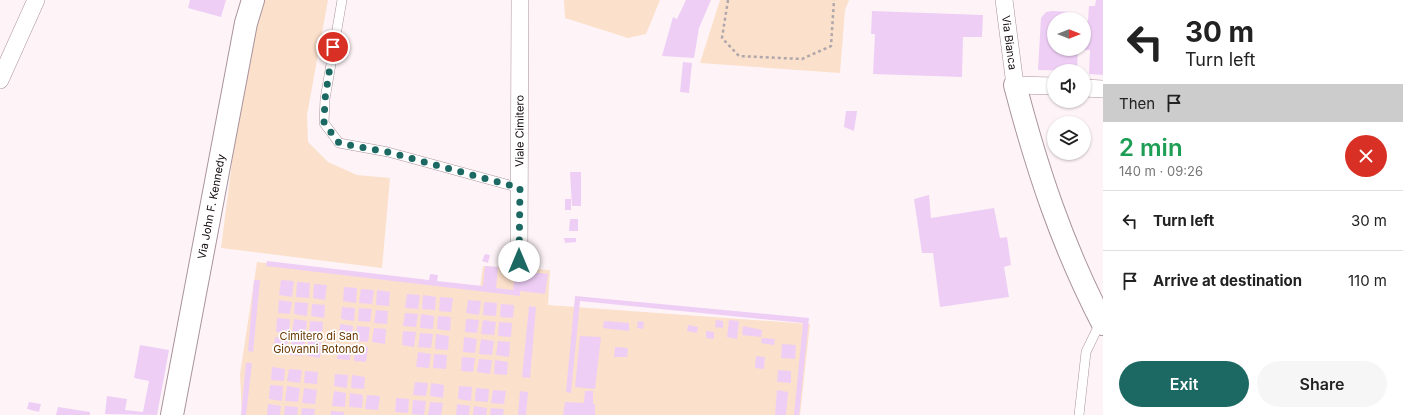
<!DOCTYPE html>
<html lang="en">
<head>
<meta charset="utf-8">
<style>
  :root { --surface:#fff; --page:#f6f6f6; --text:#222; --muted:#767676; --line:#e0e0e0; --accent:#1c6862 }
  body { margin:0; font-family:Inter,sans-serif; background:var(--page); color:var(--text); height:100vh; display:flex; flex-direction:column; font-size:15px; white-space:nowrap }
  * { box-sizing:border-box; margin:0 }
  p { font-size:13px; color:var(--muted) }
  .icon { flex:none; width:22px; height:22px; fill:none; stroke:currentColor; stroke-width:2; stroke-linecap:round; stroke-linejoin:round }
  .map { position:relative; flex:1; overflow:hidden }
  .panel { display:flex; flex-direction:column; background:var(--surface); width:300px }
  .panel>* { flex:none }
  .hud { background:#fff; color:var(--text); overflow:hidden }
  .needle { width:26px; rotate:90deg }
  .controls { position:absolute; left:1047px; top:12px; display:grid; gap:8px }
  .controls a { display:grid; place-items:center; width:44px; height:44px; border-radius:50%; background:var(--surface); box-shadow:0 1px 3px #0004; font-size:20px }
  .pin { position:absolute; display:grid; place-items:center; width:34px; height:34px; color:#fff; margin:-17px; border:2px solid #fff; border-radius:50%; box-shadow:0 1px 4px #0007 }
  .me { position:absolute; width:44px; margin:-22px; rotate:0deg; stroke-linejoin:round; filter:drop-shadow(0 0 3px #0008) }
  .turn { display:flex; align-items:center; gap:14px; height:84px; padding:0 16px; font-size:18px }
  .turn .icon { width:52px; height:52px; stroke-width:2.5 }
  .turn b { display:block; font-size:28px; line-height:34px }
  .then { display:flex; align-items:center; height:38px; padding:0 16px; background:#0003; gap:8px; font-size:15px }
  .round { display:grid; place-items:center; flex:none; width:42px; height:42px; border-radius:21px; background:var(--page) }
  .head { display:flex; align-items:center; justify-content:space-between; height:68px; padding:0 16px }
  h1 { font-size:24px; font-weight:600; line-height:30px; color:#1e9e55 }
  .primary-button { display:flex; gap:8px; margin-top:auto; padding:8px 16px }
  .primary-button a { flex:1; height:46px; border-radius:24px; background:var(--accent); color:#fff; font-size:16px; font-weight:600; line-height:46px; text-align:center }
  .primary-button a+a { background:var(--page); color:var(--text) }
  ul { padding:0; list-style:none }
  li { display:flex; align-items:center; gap:12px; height:60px; padding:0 16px; border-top:1px solid var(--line) }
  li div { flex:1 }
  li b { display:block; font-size:15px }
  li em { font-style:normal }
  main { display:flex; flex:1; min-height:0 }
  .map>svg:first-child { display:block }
</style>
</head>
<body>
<main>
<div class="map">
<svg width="1103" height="415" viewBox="0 0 1103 415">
  <rect width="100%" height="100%" fill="#fef4f8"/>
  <g fill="#fbe0cb">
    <polygon points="262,0 328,0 307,115 308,142 328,162 357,175 390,178 382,268 221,248 239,108"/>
    <polygon points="564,0 660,0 646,34 628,38 565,18"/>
    <polygon points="720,0 849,0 845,10 840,73 700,63"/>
    <polygon points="257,262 480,288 483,266 550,270 548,305 810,324 800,415 242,415 240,374"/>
  </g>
  <g fill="#eecef5">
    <polygon points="190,0 226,0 221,17 188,8"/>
    <polygon points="686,0 711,0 699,28 694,58 662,56 673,17 677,19"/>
    <polygon points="1096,0 1103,0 1103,75 1089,74 1090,50 1084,50 1084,21 1088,21 1089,6 1095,6"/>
    <polygon points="872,11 983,15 982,37 963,37 962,77 873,74 875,34 871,34"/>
    <polygon points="1052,11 1071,12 1071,16 1080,17 1080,19 1054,19 1054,49 1078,49 1077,71 1038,70 1041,18 1046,12"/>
    <polygon points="683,62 692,63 689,93 680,92"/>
    <polygon points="846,111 857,111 854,131 844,127"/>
    <polygon points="570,172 581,172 581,206 572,206"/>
    <polygon points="929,195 931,218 994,208 1000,238 1007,237 1011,265 1004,267 1009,297 940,307 933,253 922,253 914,199"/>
    <rect x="565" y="199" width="6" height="11"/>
    <polygon points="570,219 578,219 578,231 569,231"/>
    <polygon points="564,238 576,238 576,242 565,243"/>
    <polygon points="485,254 490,255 488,263 482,261"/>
    <polygon points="267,261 429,280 430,274 438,275 437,281 483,286 485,266 498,267 496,288 513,290 515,270 548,274 545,294 520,291 520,296 266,266"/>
    <polygon points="254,280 260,280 253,352 248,351"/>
    <polygon points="281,280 294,281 292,297 279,295"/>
    <polygon points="297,282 310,283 309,298 296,297"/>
    <polygon points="314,284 327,285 325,300 313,298"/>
    <polygon points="344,287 357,288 356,303 343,301"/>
    <polygon points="361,289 374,290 372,304 359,303"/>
    <polygon points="377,290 390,292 389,306 376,305"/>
    <polygon points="407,294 420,295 418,309 405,308"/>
    <polygon points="423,295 436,297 435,310 422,309"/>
    <polygon points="575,296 809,318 799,415 794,415 803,323 580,301 571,393 566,392"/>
    <polygon points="440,297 453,298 451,312 439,311"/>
    <polygon points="279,300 292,302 290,314 278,313"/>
    <polygon points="468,300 481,301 479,315 466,313"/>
    <polygon points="295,302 308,303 307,316 294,314"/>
    <polygon points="484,302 497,303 496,316 483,315"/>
    <polygon points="312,304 325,305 324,318 311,316"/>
    <polygon points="501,304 514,305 513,318 500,317"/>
    <polygon points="529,306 536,307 530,378 522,377"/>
    <polygon points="342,307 355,308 354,321 341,319"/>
    <polygon points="359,308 372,309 370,322 358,321"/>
    <polygon points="376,310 388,311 387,324 374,323"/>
    <polygon points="405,313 418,314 416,327 403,326"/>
    <polygon points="421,314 434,316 433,329 420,328"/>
    <polygon points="438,316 451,317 450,331 437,329"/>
    <polygon points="277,318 290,319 289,334 276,332"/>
    <polygon points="294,319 307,321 305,335 292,334"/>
    <polygon points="466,319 479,320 477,333 465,332"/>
    <polygon points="483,320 496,322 494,335 481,334"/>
    <polygon points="716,320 723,321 723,328 715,327"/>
    <polygon points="729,320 739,321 737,339 727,337"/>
    <polygon points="310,321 323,322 322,337 309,336"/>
    <polygon points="604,321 629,323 629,331 603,328"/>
    <polygon points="638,321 644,322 643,329 637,328"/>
    <polygon points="499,322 512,323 511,337 498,336"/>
    <polygon points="340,324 353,326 352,340 339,339"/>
    <polygon points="688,325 698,327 697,333 687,331"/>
    <polygon points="357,326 370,327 368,342 356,341"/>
    <polygon points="743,326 762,330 761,337 742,335"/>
    <polygon points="374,328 386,329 385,344 372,342"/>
    <polygon points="403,331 416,332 414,347 402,345"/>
    <polygon points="706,331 714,332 714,339 706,338"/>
    <polygon points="420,333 433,334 431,348 418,347"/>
    <polygon points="436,334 449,336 448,350 435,349"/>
    <polygon points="580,336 601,337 595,389 575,387"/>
    <polygon points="275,337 288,339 286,354 273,353"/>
    <polygon points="464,337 477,339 475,353 463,352"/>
    <polygon points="762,338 775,339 774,345 761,343"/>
    <polygon points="292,339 305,341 303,356 290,355"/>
    <polygon points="481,339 494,341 492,355 479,354"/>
    <polygon points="308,341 321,342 320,358 307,356"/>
    <polygon points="498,341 510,342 509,357 496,355"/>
    <polygon points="338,344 351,345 350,360 337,359"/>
    <polygon points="782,344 796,345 795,359 781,358"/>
    <polygon points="140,345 169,350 157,415 105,414 107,396 127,399 125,410 143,412 149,381 134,378"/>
    <polygon points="355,346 368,347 366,362 354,361"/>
    <polygon points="615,347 628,348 627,357 614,357"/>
    <polygon points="418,352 431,354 429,368 416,367"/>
    <polygon points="434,354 447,355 446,369 433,368"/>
    <polygon points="756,356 765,357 764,369 755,368"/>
    <polygon points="462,357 475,358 473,372 461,371"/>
    <polygon points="479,359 492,360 490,374 477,372"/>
    <polygon points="495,360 508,362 507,375 494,374"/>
    <polygon points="246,363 252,363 246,415 241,415"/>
    <polygon points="272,367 285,369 284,381 271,380"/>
    <polygon points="289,369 302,370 300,383 287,381"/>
    <polygon points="778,370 791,371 791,383 777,382"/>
    <polygon points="305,371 318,372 317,384 304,383"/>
    <polygon points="335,374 348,375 347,388 334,386"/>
    <polygon points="352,375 365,377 364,389 351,388"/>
    <polygon points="415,382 428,383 426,396 413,395"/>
    <polygon points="431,383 444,385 443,398 430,396"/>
    <polygon points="270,385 283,386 282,401 269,399"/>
    <polygon points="287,386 300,388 298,402 285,401"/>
    <polygon points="459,386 472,387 471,401 458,399"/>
    <polygon points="304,388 317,390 315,404 302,403"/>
    <polygon points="476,388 489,389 488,402 475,401"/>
    <polygon points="493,390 506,391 504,404 491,403"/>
    <polygon points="777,390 788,392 786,415 775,415"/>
    <polygon points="334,391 346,393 345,407 332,406"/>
    <polygon points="520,391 528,392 526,415 518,415"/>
    <polygon points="585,391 593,391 593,404 595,404 595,415 563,415 565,402 584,403"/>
    <polygon points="350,393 363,395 362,408 349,407"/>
    <polygon points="367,395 380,396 378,410 365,409"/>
    <polygon points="396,398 409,399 408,413 395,412"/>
    <polygon points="413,400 426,401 424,415 412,414"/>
    <polygon points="29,402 41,404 39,412 27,409"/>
    <polygon points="430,402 443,403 441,415 428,415"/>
    <polygon points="268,404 281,406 280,415 267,415"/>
    <polygon points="457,404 470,406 469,415 456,415"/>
    <polygon points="285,406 298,407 297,415 284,415"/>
    <polygon points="474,406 487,408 486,415 473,415"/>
    <polygon points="58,407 90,412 90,415 56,415"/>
    <polygon points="302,408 315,409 314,415 301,415"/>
    <polygon points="491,408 504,409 503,415 490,415"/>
    <polygon points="331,411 344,412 344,415 331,415"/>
  </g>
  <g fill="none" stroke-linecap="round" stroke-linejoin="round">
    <g stroke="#aa939c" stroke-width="10">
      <g id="service">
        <polyline points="342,0 325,99 324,123 339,143 388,152 520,188"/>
        <polyline points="1079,415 1086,352 1101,321"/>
      </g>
    </g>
    <g stroke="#aa939c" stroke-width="18">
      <g id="minor">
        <path id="s1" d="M1004 0 1015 85 1054 86"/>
        <polyline points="0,80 36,0"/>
        <polyline points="1084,88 1103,89"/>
        <path id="s2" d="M519 261 520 0"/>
      </g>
    </g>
    <g stroke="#aa939c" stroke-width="24">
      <path id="tertiary" d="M1015 85C1037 169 1062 245 1103 324"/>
    </g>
    <g stroke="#aa939c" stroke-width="24">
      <g id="secondary">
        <path id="s3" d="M172 415 246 23 253 0"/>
      </g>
    </g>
    <polyline stroke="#b0a7ab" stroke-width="2.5" stroke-dasharray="3 3" stroke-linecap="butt" points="728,0 722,38 739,56 802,59 831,46 834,0"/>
    <use href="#service" stroke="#fff" stroke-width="9"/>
    <use href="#minor" stroke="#fff" stroke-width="17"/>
    <use href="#tertiary" stroke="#fff" stroke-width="22"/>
    <use href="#secondary" stroke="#fff" stroke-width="22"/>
  </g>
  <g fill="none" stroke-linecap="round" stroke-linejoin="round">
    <polyline stroke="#1c6862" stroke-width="7" stroke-dasharray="0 12.6" points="333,47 325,99 324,123 339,143 388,152 520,188 519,261"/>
  </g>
  <g text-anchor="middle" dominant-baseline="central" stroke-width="3.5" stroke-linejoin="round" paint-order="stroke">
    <g font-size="11" fill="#120b0e" stroke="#fff">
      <text stroke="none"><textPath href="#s1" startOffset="43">Via Bianca</textPath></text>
      <text stroke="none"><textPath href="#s2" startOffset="130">Viale Cimitero</textPath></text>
      <text stroke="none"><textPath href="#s3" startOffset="212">Via John F. Kennedy</textPath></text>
    </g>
    <g font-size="11" fill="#6a3801" stroke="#fff">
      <text x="319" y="336">Cimitero di San<tspan x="319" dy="13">Giovanni Rotondo</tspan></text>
    </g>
  </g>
</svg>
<div class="controls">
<a><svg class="needle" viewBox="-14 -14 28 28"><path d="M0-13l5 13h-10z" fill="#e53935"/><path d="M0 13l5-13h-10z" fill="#767676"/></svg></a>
<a><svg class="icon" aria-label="sound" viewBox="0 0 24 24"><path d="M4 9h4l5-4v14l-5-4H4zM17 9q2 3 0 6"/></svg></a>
<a><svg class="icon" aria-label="layers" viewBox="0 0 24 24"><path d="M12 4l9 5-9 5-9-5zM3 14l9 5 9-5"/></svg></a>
</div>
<div class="pin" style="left:333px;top:47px;background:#d93025"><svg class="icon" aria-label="arrive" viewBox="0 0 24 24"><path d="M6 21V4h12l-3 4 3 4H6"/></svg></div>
<svg class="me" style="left:519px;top:261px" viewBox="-20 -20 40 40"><circle r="19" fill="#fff"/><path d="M0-13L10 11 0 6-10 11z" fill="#1c6862"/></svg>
</div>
<section class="panel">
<div class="hud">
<div class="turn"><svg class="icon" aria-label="left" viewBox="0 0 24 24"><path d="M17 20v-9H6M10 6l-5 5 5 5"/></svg><div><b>30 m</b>Turn left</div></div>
<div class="then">Then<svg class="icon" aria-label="arrive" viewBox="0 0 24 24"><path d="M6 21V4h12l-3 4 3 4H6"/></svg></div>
</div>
<div class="head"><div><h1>2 min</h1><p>140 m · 09:26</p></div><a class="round" style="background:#d93025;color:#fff"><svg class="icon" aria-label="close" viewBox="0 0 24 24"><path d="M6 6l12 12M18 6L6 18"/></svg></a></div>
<ul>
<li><svg class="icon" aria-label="left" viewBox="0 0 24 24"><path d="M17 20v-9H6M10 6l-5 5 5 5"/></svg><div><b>Turn left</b></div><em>30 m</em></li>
<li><svg class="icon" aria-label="arrive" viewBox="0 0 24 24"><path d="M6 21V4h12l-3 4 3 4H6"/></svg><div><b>Arrive at destination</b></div><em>110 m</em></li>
</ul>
<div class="primary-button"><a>Exit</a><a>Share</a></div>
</section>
</main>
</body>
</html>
